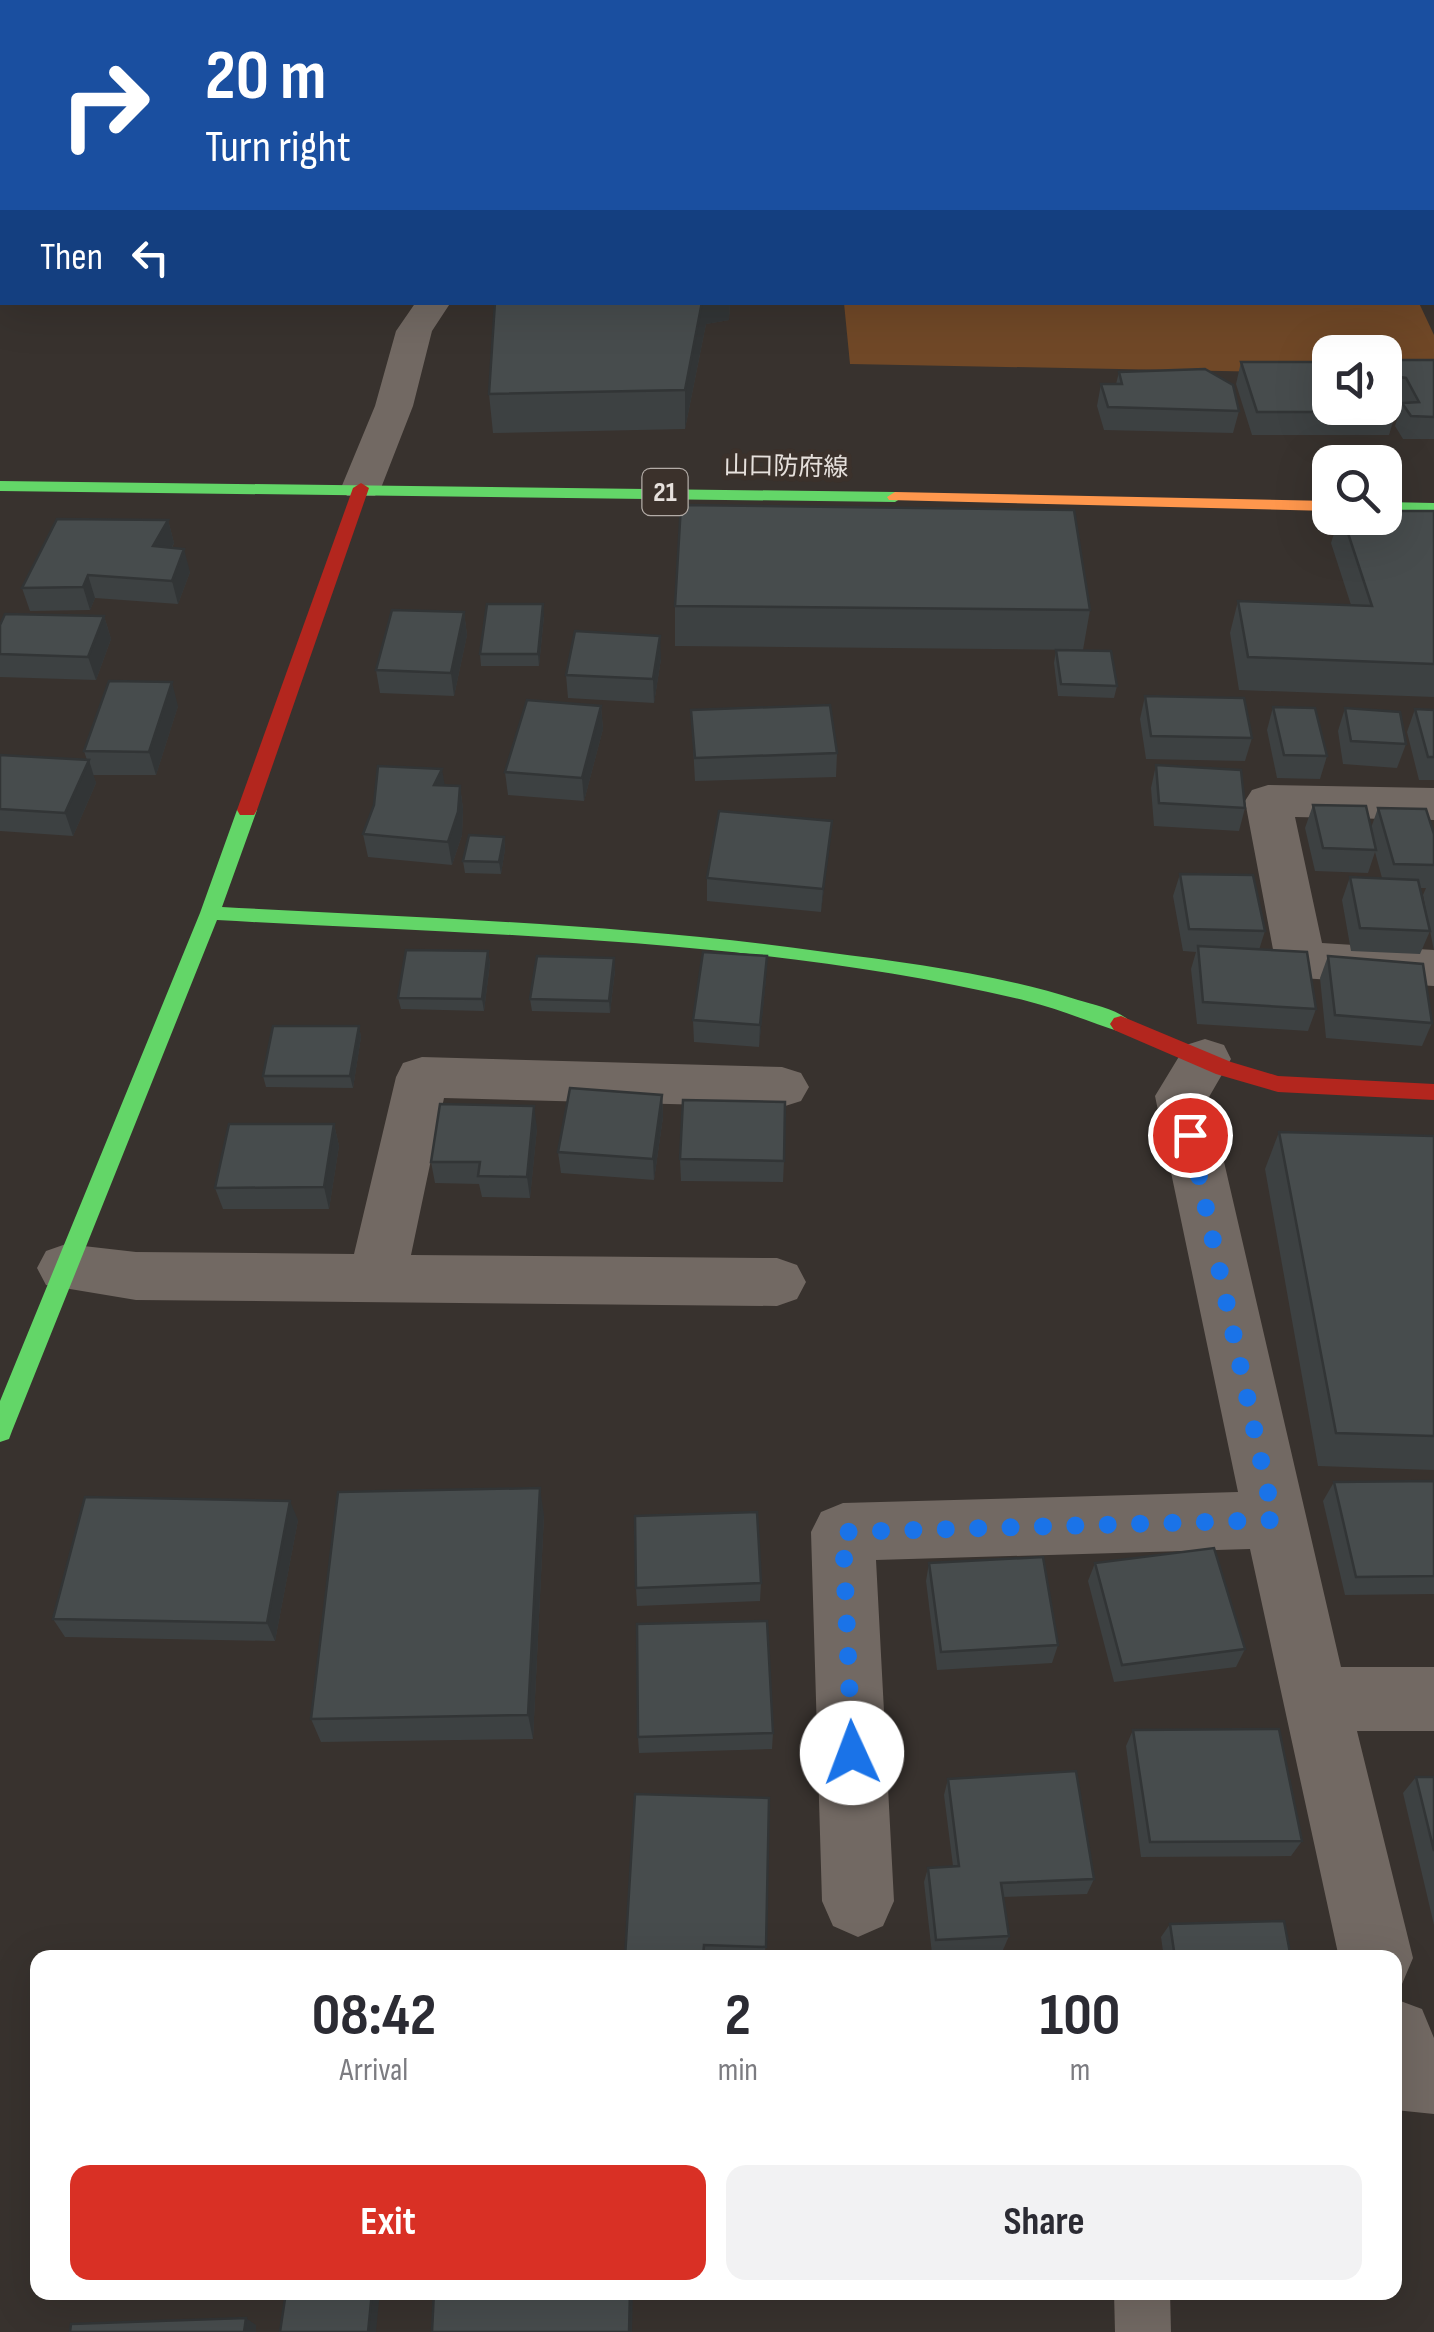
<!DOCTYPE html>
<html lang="en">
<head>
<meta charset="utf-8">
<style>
  :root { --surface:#fff; --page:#f2f2f3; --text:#2b2b33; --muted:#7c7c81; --accent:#d93025 }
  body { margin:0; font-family:"Sofia Sans Condensed","Noto Sans JP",sans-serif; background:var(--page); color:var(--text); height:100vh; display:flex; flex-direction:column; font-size:38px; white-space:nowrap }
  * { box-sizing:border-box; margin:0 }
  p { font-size:32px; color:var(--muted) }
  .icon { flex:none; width:55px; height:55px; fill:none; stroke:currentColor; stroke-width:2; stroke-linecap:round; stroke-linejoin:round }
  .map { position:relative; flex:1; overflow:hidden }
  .drawer { position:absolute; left:30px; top:1950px; width:1372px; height:350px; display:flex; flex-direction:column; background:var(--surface); border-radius:20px; box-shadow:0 10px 40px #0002 }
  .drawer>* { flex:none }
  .top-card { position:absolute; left:0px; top:0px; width:1435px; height:305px; box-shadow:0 10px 40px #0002; background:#1a4fa0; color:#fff; overflow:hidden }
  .buttons { position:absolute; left:1312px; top:335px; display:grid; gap:20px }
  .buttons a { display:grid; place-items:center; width:90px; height:90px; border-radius:20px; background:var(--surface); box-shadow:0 10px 40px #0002; font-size:50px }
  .pin { position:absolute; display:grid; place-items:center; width:85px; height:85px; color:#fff; margin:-42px; border:5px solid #fff; border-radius:50%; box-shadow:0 2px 10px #0007 }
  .me { position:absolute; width:110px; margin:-55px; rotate:358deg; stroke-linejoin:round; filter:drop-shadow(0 0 8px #0008) }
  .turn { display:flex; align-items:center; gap:35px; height:210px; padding:0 40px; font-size:45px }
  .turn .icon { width:130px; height:130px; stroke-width:2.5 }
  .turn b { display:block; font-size:70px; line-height:85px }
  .then { display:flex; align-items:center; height:95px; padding:0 40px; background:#0003; gap:20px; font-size:38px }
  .eta { display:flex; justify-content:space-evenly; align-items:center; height:170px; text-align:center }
  .eta b { font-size:60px; font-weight:700; line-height:70px }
  .button { display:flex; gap:20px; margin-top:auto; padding:20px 40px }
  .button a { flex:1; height:115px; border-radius:20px; background:var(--accent); color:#fff; font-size:40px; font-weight:700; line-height:115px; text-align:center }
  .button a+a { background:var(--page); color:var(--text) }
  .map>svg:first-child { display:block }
</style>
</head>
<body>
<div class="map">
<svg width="1434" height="2332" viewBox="0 0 1434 2332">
  <rect width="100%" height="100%" fill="#38322e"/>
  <polygon fill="#704827" points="844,303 1419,303 1434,335 1434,375 1385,374 1385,352 1330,352 1330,373 850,364"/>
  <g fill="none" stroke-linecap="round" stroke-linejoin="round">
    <g fill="#726963" fill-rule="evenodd">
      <polygon points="247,0 387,0 246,2"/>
      <polygon points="1114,2292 1170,2292 1171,2332 1115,2332"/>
    </g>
    <g fill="#726963" fill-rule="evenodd">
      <rect x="554" y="0" width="28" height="2"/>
      <polygon points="416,302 451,302 432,331 413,406 381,488 375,496 347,496 341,488 375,406 396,331"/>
      <polygon points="1268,785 1434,788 1434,820 1295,817 1322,943 1434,950 1434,986 1300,978 1282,973 1275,960 1245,801 1252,790"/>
      <polygon points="1205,1039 1224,1045 1231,1059 1209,1097 1341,1667 1434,1667 1434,1731 1357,1731 1413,1958 1402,1984 1395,1987 1395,1958 1339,1958 1250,1549 876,1560 894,1901 883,1926 858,1937 833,1926 822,1901 811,1532 821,1512 843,1503 1238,1492 1155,1096 1186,1045"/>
      <polygon points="422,1057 782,1067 801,1073 809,1087 801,1101 782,1107 444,1098 411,1255 777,1258 797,1265 806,1282 797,1299 777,1306 136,1300 46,1285 37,1268 46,1251 66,1244 136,1252 354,1254 396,1077 403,1063"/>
      <polygon points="1395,1999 1422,2009 1434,2038 1434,2114 1395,2110"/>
    </g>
    <g fill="#63d668" fill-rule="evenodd">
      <polygon points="0,481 895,492 903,497 895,502 0,491"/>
      <polygon points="1385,502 1434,503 1434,513 1385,512"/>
      <path d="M247 804 257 810 222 907C424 918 626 924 825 952 910 963 996 974 1078 1000 1094 1005 1122 1010 1132 1024L1121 1032C1089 1022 1059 1009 1027 1001 770 938 481 935 217 920L12 1431 9 1439 0 1442V1401L200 913 237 810Z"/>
    </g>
    <polygon fill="#ff974d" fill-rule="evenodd" points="895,492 1330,501 1330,511 889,500 887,497"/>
    <g fill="#b3261e" fill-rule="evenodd">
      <polygon points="361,483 369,488 257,810 254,815 240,815 237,810 353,488"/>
      <polygon points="1121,1016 1231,1062 1278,1076 1434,1084 1434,1100 1278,1092 1216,1074 1114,1030 1110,1024 1114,1018"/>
    </g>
  </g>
  <g fill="#3d4142">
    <polygon points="495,302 730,302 729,320 706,324 685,429 493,433 489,394"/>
    <polygon points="1385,360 1434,360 1434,439 1403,439 1395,426 1402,405 1399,400 1391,399 1396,412 1389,435 1252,435 1236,384 1241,362 1385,408"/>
    <polygon points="1119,372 1239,411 1233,433 1104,430 1097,406 1101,384 1116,384"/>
    <polygon points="1434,511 1434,697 1239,690 1230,633 1238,601 1351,605 1331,543 1339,518 1385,518"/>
    <polygon points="168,520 174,543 172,548 190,572 178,604 95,598 90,610 30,611 22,588"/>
    <polygon points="675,606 1090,610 1083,650 675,646"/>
    <polygon points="464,612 467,635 454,696 380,693 376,670"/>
    <polygon points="104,616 111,639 96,680 0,677 0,654"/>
    <polygon points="544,616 539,666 481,666 480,654"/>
    <polygon points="1056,650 1117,686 1114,698 1058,696 1054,663"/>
    <polygon points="661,659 654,703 568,698 566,675"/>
    <polygon points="1145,696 1252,738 1245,761 1146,759 1140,719"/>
    <polygon points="178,706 156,775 93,775 96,783 73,836 0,831 0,755 87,760 84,751"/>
    <polygon points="601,706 603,729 584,801 508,795 505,772"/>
    <polygon points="1273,707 1327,756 1320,779 1277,778 1267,730"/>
    <polygon points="1345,708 1406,744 1397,768 1343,764 1338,731"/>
    <polygon points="1415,709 1434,710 1434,780 1419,780 1407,732"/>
    <polygon points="691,710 837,753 836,777 695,781"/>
    <polygon points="1156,765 1245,808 1239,831 1154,826 1151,788"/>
    <polygon points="445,785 460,786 463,809 462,835 452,865 368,857 363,834"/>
    <polygon points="1313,805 1371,828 1378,808 1434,834 1434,951 1423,895 1426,888 1420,888 1430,931 1420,954 1351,951 1342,900 1350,877 1382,878 1375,852 1368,873 1315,871 1305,828"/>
    <polygon points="832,821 821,912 707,901 707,878"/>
    <polygon points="504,837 505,849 501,874 465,873 463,861"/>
    <polygon points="1180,874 1265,931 1259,950 1316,1009 1308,1031 1197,1024 1191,969 1196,952 1183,951 1173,896"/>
    <polygon points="488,951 490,963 484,1011 401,1009 398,998"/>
    <polygon points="1328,956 1432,1023 1422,1046 1326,1038 1320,978"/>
    <polygon points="615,970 610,1013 532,1011 530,999"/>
    <polygon points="766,978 759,1047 694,1042 693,1020"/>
    <polygon points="359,1026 361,1037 353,1088 266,1087 263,1076"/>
    <polygon points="662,1095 663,1117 654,1180 561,1173 558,1152"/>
    <polygon points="334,1124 339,1146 329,1209 223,1209 215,1188"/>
    <polygon points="537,1128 530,1198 482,1197 479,1184 435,1183 431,1162"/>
    <polygon points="1279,1132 1434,1136 1434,1470 1318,1466 1265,1169"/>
    <polygon points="680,1159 784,1161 783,1182 681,1181"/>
    <polygon points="1434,1481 1434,1594 1345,1595 1323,1501 1334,1482"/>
    <polygon points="544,1515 533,1739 321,1742 311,1719"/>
    <polygon points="298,1520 275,1641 65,1637 53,1619"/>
    <polygon points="929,1563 1058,1645 1052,1663 937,1670 926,1581"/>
    <polygon points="1095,1563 1245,1649 1236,1667 1114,1682 1088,1581"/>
    <polygon points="761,1583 760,1601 637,1606 636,1588"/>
    <polygon points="1133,1730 1302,1841 1291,1856 1141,1857 1126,1746"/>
    <polygon points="773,1733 772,1749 639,1753 638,1737"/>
    <polygon points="1416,1777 1434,1777 1434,1925 1403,1793"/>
    <polygon points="948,1779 1094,1879 1087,1894 1003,1897 1009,1936 1003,1950 932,1954 924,1882 928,1868 953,1866 944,1795"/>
    <polygon points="769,1798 765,1958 625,1958"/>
    <polygon points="1170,1924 1291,1958 1164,1958 1161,1937"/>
    <polygon points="98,2292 128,2292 105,2296"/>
  </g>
  <g fill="#323536">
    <polygon points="702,302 730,302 729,320 706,324 685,429 685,390"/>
    <polygon points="168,520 174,543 160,569 153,546"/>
    <polygon points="184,549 190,572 178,604 172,581"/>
    <polygon points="88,575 95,598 90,610 83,587"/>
    <polygon points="543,604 544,616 539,666 538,654"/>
    <polygon points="464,612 467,635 454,696 451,673"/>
    <polygon points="104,616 111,639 96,680 88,657"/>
    <polygon points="660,636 661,659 654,703 653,679"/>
    <polygon points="172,682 178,706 156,775 149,752"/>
    <polygon points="601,706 603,729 584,801 582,778"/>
    <polygon points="89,760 96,783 73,836 65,813"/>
    <polygon points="442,769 446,792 434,785"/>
    <polygon points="460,786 463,809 462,835 452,865 448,842"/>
    <polygon points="832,821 830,844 821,912 823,889"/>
    <polygon points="504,837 505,849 501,874 499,862"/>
    <polygon points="488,951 490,963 484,1011 482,999"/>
    <polygon points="767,956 766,978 759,1047 760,1025"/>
    <polygon points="614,958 615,970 610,1013 609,1001"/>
    <polygon points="359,1026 361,1037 353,1088 350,1076"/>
    <polygon points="662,1095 663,1117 654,1180 653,1159"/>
    <polygon points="534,1106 537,1128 530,1198 527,1177"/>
    <polygon points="334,1124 339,1146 329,1209 324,1187"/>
    <polygon points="540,1488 544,1515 533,1739 528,1715"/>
    <polygon points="290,1501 298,1520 275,1641 267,1623"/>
    <polygon points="372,2292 380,2292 376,2332 368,2332"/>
    <polygon points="630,2292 633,2292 632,2332 629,2332"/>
    <polygon points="246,2318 256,2325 256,2332 244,2332"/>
  </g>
  <g fill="#474c4d" stroke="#323536" stroke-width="2.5">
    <rect x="692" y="0" width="200" height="2"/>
    <polygon points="1130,0 1219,0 1220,2 1131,2"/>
    <polygon points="1221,0 1266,0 1267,2 1222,2"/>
    <polygon points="495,302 702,302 685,390 489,394"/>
    <polygon points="1385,360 1434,360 1434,417 1411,416 1402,403 1419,402 1406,378 1393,376 1385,364"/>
    <polygon points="1241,362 1330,362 1330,408 1385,408 1385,385 1396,412 1257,412"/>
    <polygon points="1205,369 1233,385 1239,411 1108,407 1101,384 1122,384 1119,372"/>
    <polygon points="681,505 1074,510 1090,610 675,606"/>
    <polygon points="1385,511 1434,511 1434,664 1248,657 1238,601 1372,606 1343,518 1385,518"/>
    <polygon points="57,519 168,520 153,546 184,549 172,581 88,575 83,587 22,588"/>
    <polygon points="487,604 543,604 538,654 480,654"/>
    <polygon points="392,610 464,612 451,673 376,670"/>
    <polygon points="5,614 104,616 88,657 0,654 0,625"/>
    <polygon points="575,631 660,636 653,679 566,675"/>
    <polygon points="1056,650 1111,651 1117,686 1061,684"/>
    <polygon points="109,681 172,682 149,752 84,751"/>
    <polygon points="1145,696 1244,698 1252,738 1151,736"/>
    <polygon points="527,700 601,706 582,778 505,772"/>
    <polygon points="830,705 837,753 695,758 691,710"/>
    <polygon points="1273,707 1315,708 1327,756 1284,755"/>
    <polygon points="1345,708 1400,712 1406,744 1351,741"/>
    <polygon points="1415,709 1434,710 1434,757 1428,757"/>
    <polygon points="0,755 89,760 65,813 0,809"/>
    <polygon points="1156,765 1241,770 1245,808 1159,803"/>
    <polygon points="378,766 442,769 434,785 460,786 458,812 448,842 363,834 374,805"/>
    <polygon points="1313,805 1366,806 1376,850 1323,848"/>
    <polygon points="1378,808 1426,809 1434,834 1434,865 1394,864"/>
    <polygon points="719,811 832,821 823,889 707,878"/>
    <polygon points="469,835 504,837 499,862 463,861"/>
    <polygon points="1180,874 1253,875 1265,931 1189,929"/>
    <polygon points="1350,877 1418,880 1430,931 1360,928"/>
    <polygon points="1198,946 1307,952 1316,1009 1203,1002"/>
    <polygon points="406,950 488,951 482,999 398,998"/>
    <polygon points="703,952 767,956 760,1025 693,1020"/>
    <polygon points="537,956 614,958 609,1001 530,999"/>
    <polygon points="1328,956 1423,964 1432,1023 1335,1015"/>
    <polygon points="273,1026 359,1026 350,1076 263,1076"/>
    <polygon points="570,1088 662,1095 653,1159 558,1152"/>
    <polygon points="683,1100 785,1102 784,1161 680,1159"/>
    <polygon points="440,1104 534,1106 527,1177 478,1176 480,1162 431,1162"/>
    <polygon points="229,1124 334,1124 324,1187 215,1188"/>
    <polygon points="1279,1132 1434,1136 1434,1436 1336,1433"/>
    <polygon points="1434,1481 1434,1576 1356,1577 1334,1482"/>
    <polygon points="540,1488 528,1715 311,1719 338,1492"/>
    <polygon points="85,1497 290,1501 267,1623 53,1619"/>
    <polygon points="757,1512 761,1583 636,1588 635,1516"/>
    <polygon points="1214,1548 1245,1649 1122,1665 1095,1563"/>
    <polygon points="1043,1557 1058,1645 941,1652 929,1563"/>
    <polygon points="767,1621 773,1733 638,1737 637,1624"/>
    <polygon points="1279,1729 1302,1841 1150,1842 1133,1730"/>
    <polygon points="1076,1771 1094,1879 1001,1883 1009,1936 936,1940 928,1868 959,1866 948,1779"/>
    <polygon points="1416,1777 1434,1777 1434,1851"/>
    <polygon points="635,1794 769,1798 766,1947 704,1945 703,1958 625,1958"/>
    <polygon points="1284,1921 1291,1958 1175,1958 1170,1924"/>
    <polygon points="38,2063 38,2086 31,2085"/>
    <polygon points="286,2292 372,2292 368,2332 280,2332"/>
    <polygon points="434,2292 630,2292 629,2332 432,2332"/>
    <polygon points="246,2318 244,2332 70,2332 71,2324"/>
  </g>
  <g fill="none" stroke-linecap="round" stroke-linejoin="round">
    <polyline stroke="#1a73e8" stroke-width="18" stroke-dasharray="0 32.4" points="852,1753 843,1532 1274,1520 1190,1135"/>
  </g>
  <g text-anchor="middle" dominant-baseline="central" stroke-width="10" stroke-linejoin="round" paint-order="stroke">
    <g font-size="25" fill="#e6e0dc" stroke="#3b312b">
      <text transform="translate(786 467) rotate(1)">山口防府線</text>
    </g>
    <rect fill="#3b312b" stroke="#b3aca7" stroke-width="2.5" x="642.5" y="469" width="45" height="46" rx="8"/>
    <g font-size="28" font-weight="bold" fill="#e6e0dc">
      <text x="665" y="492">21</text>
    </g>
  </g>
</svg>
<div class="buttons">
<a><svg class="icon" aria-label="sound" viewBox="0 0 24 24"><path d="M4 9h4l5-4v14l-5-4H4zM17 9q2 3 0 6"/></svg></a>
<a><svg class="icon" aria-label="search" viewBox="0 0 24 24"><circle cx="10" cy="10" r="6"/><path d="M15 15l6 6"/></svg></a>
</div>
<div class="pin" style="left:1190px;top:1135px;background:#d93025"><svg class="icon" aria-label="arrive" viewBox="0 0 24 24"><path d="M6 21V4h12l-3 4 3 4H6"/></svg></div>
<svg class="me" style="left:852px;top:1753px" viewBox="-20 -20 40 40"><circle r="19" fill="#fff"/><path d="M0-13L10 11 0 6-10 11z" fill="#1a73e8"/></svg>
<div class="top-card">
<div class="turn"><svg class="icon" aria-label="right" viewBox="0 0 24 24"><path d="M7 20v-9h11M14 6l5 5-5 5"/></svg><div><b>20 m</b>Turn right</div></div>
<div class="then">Then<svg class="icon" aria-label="left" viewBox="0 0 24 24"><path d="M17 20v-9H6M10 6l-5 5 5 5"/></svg></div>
</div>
<section class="drawer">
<div class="eta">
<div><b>08:42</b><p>Arrival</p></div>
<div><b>2</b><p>min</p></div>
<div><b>100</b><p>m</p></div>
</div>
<div class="button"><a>Exit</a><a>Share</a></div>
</section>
</div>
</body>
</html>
